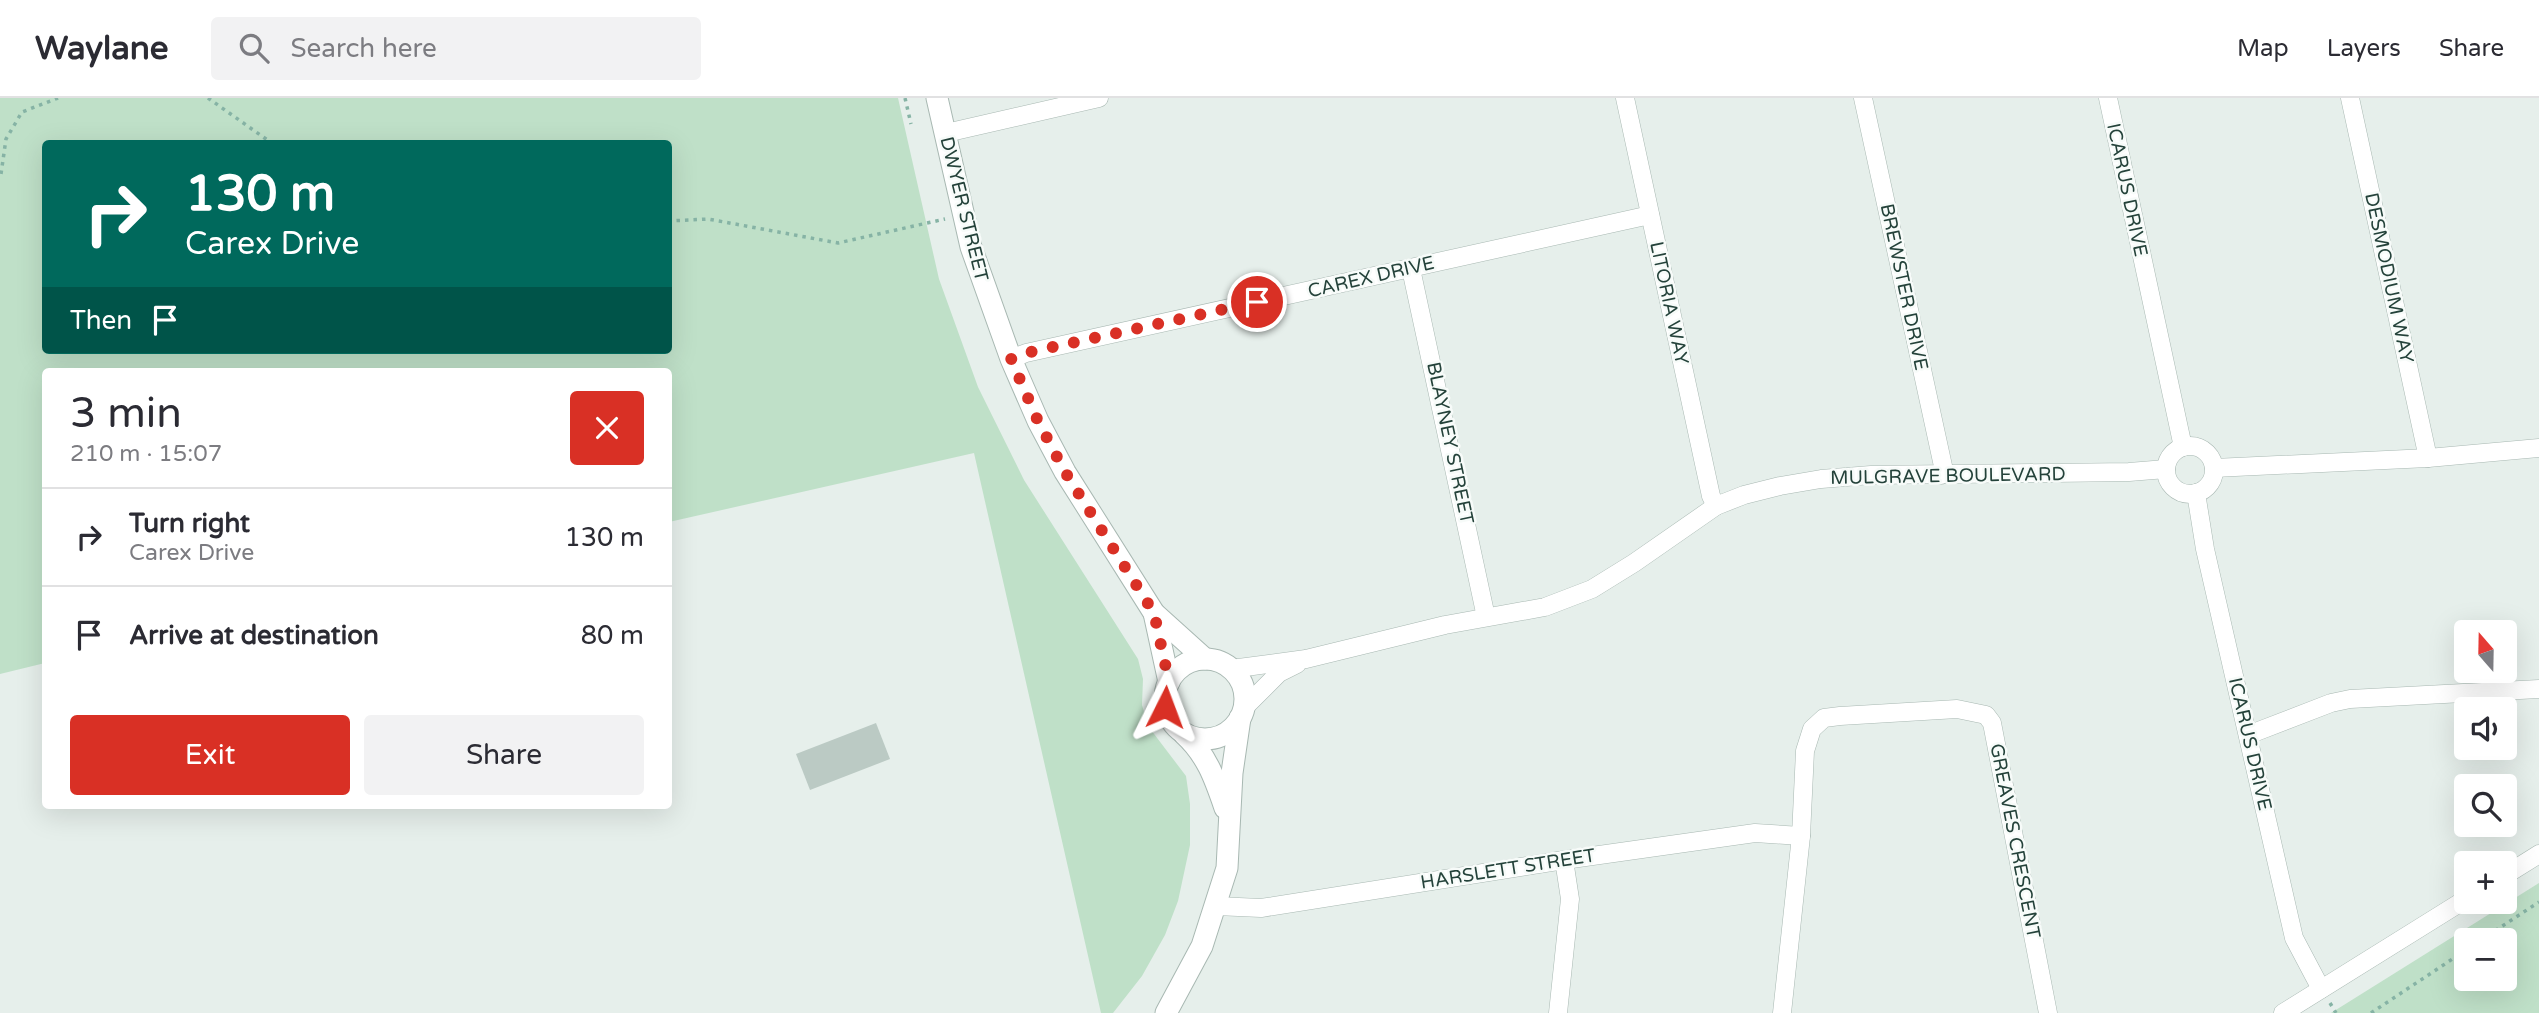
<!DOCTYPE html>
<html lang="en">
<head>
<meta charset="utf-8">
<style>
  :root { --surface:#fff; --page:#f2f2f3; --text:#2b2b33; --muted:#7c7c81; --line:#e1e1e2; --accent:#d93025 }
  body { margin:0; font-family:"Varela Round",sans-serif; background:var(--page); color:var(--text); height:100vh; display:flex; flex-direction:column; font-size:26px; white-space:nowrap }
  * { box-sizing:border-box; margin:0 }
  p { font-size:23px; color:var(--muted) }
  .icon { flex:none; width:38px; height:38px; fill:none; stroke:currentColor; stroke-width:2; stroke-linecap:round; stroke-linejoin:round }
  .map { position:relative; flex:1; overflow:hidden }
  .panel { position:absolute; left:42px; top:270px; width:630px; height:441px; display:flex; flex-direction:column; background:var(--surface); border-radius:7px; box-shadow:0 7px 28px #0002 }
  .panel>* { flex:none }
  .guide { position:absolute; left:42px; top:42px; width:630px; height:214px; border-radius:7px; box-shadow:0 7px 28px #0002; background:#00695c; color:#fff; overflow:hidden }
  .needle { width:46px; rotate:340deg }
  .controls { position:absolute; left:2454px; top:522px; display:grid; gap:14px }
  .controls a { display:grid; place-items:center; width:63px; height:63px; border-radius:7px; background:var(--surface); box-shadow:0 7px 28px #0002; font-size:35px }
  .pin { position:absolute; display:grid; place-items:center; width:60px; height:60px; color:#fff; margin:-30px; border:4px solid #fff; border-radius:50%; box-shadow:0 2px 7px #0007 }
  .me { position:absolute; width:77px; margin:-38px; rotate:3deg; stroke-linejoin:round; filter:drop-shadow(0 0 5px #0008) }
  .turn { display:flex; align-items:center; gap:24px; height:147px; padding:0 28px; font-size:32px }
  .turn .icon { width:91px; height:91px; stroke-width:2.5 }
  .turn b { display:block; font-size:49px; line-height:60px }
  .then { display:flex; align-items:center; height:66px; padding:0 28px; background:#0003; gap:14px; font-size:26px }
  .round { display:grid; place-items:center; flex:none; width:74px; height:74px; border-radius:7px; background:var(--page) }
  .summary { display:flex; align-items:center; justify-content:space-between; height:119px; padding:0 28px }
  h1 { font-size:42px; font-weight:600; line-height:52px }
  .button { display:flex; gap:14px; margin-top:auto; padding:14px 28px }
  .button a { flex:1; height:80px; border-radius:7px; background:var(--accent); color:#fff; font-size:28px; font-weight:600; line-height:80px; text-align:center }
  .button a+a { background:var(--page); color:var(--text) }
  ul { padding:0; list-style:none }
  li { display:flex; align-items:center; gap:21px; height:98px; padding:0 28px; border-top:2px solid var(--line) }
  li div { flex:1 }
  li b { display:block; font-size:26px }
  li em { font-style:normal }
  header { display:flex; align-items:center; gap:42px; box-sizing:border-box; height:98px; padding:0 35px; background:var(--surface); border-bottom:2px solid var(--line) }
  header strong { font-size:33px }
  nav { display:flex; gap:38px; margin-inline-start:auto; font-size:24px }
  .search { width:490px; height:63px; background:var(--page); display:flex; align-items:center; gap:18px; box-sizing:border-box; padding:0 24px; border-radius:7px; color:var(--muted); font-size:26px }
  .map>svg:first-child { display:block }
</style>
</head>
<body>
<header>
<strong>Waylane</strong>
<div class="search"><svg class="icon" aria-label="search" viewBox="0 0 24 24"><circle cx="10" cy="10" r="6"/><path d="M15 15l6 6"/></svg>Search here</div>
<nav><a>Map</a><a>Layers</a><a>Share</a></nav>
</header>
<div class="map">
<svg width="2539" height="915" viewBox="0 0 2539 915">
  <rect width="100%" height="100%" fill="#e6efeb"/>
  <g fill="#bfe0c8" fill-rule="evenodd">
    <path d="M0 0H898L939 181 978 289 1024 382 1138 561 1143 581 1142 607 1148 628 1186 678 1190 706V747L1178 803 1165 837 1142 878 1113 915H1101L974 355 669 424 668 273H46L45 565 0 576ZM46 46H668V252H46Z"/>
    <path d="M2539 785V915H2331ZM2466 842H2504V880H2466Z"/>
  </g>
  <polygon fill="#bbcac4" points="876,625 890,661 810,692 796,656"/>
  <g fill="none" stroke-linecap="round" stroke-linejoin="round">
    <g stroke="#a8b8b2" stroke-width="19">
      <g id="minor">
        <polyline points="1625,0 1711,398 1716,408"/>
        <polyline points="1863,0 1943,368 1941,377"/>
        <polyline points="2108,0 2183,349"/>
        <polyline points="2350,0 2428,360"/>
        <polyline points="946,35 1099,0"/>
        <polyline points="1411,171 1486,519"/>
        <polyline points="1011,261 1026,255 1650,117"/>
        <circle cx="2190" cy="372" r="24"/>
        <polyline points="2214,370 2428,360 2539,350"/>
        <polyline points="2196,395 2205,451 2294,840 2321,891"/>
        <polyline points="1231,571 1306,561 1445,527 1545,509 1592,491 1634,465 1716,408 1744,397 1780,388 1821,381 1871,377 2129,374 2166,371"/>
        <polyline points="1245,609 1279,575 1297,566"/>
        <polyline points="2248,637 2331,605 2350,601 2539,591"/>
        <polyline points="2504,778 2539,756"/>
        <polyline points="1216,808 1261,810 1564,762 1755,735 1801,738"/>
        <polyline points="1558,915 1570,801 1564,762"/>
        <polyline points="1782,915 1801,738 1805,653 1812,631 1824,620 1840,618 1957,611 1986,617 1992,625 2048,915"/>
        <polyline points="2283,915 2466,801"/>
      </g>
    </g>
    <g stroke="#a8b8b2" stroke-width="23">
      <g id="tertiary">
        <polyline points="937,0 971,149 1011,261 1038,323 1065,374 1154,515 1205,561"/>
        <polyline points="1154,515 1169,584"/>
        <circle cx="1205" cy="601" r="40"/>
        <path d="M1184 636C1207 657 1215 681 1225 710"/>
        <polyline points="1166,915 1202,848 1227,770 1232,675 1240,620"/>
      </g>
    </g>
    <g stroke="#86b3a5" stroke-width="3.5" stroke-dasharray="3.5 5" stroke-linecap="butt">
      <polyline points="208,0 273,46"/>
      <polyline points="905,0 911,26"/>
      <polyline points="1,76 6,41 22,14 58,0"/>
      <polyline points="668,123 708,121 838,145 945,121"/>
      <polyline points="2481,842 2539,804"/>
      <polyline points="2330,905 2336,915"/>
      <polyline points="2371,915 2466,852"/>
    </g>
    <use href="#minor" stroke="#fff" stroke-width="18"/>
    <use href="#tertiary" stroke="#fff" stroke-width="21"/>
  </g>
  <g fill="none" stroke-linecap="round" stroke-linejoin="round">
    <polyline stroke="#d93025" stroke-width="12" stroke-dasharray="0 21.6" points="1165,609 1164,600 1169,584 1154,515 1065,374 1038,323 1011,261 1026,255 1257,204"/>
  </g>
  <g text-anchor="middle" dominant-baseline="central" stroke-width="5" stroke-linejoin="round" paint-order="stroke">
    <g font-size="19" fill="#24423a" stroke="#f7fbf9">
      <text transform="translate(2127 92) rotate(78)">ICARUS DRIVE</text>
      <text transform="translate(964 111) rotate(76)">DWYER STREET</text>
      <text transform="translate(1371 179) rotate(-13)">CAREX DRIVE</text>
      <text transform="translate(2389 180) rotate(78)">DESMODIUM WAY</text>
      <text transform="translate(1904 189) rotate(78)">BREWSTER DRIVE</text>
      <text transform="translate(1669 205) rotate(78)">LITORIA WAY</text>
      <text transform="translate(1450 345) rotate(78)">BLAYNEY STREET</text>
      <text transform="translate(1948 378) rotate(-1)">MULGRAVE BOULEVARD</text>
      <text transform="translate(2250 646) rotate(77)">ICARUS DRIVE</text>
      <text transform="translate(2015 743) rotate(79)">GREAVES CRESCENT</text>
      <text transform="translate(1508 771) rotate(-9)">HARSLETT STREET</text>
    </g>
  </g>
</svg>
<div class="controls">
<a><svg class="needle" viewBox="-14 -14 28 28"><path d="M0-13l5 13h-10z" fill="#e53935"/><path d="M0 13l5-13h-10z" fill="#7c7c81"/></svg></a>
<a><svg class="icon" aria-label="sound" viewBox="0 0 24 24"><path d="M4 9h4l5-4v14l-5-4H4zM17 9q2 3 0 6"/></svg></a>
<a><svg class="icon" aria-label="search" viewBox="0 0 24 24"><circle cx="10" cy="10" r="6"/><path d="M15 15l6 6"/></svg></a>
<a>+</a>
<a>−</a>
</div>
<div class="pin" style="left:1257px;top:204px;background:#d93025"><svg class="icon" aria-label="arrive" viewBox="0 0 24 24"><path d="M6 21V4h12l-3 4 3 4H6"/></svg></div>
<svg class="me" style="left:1165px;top:609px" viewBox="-20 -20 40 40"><path d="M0-17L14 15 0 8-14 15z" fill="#d93025" stroke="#fff" stroke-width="4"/></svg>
<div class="guide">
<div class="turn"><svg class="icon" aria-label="right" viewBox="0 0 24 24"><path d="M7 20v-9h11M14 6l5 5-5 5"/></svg><div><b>130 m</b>Carex Drive</div></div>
<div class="then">Then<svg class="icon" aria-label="arrive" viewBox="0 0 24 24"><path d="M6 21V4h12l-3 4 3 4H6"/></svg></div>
</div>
<section class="panel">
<div class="summary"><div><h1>3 min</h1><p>210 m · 15:07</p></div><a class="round" style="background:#d93025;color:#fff"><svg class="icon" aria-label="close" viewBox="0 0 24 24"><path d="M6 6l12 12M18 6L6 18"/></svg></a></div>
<ul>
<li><svg class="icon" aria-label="right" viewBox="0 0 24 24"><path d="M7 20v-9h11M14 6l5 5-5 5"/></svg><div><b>Turn right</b><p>Carex Drive</p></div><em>130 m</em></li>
<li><svg class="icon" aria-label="arrive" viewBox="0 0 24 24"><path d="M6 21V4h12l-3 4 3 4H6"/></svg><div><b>Arrive at destination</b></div><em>80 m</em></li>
</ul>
<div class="button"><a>Exit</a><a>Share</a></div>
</section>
</div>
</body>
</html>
